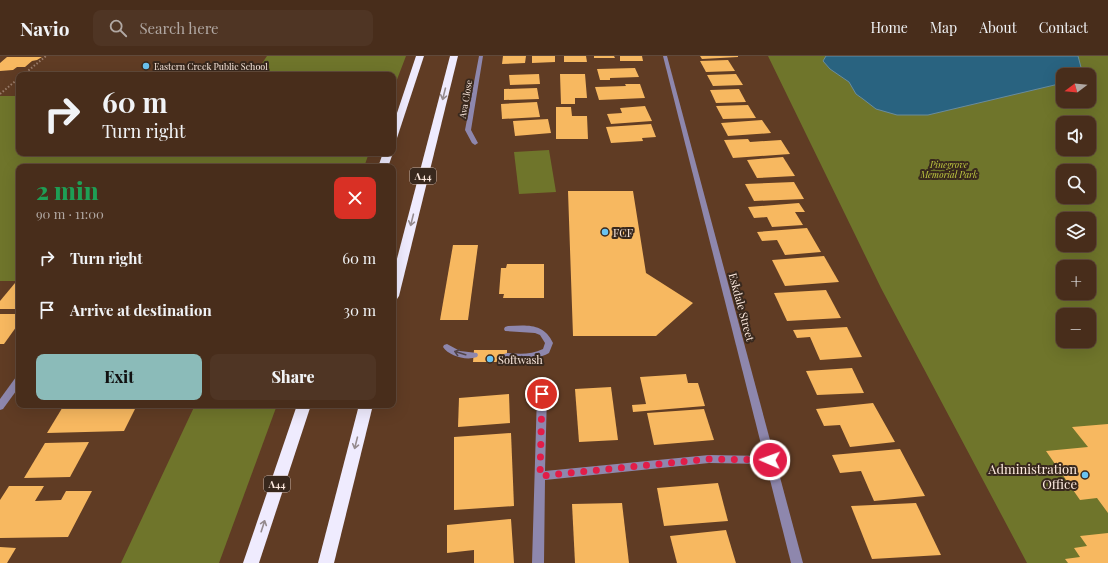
<!DOCTYPE html>
<html lang="en">
<head>
<meta charset="utf-8">
<style>
  :root { --surface:#482d1b; --page:#4f3524; --text:#f1f3f6; --muted:#b1a8a3; --line:#60493a; --accent:#8bbbb9 }
  body { margin:0; font-family:"Playfair Display",serif; background:var(--page); color:var(--text); height:100vh; display:flex; flex-direction:column; font-size:15px; white-space:nowrap }
  * { box-sizing:border-box; margin:0 }
  p { font-size:13px; color:var(--muted) }
  .icon { flex:none; width:22px; height:22px; fill:none; stroke:currentColor; stroke-width:2; stroke-linecap:round; stroke-linejoin:round }
  .map { position:relative; flex:1; overflow:hidden }
  .drawer { position:absolute; left:16px; top:108px; width:380px; height:244px; display:flex; flex-direction:column; background:var(--surface); border-radius:8px; box-shadow:0 4px 16px #0002,0 0 0 1px var(--line) }
  .drawer>* { flex:none }
  .guide { position:absolute; left:16px; top:16px; width:380px; height:84px; border-radius:8px; box-shadow:0 4px 16px #0002,0 0 0 1px var(--line); background:#482d1b; color:var(--text); overflow:hidden }
  .needle { width:26px; rotate:254deg }
  .fabs { position:absolute; left:1056px; top:12px; display:grid; gap:8px }
  .fabs a { display:grid; place-items:center; width:40px; height:40px; border-radius:8px; background:var(--surface); box-shadow:0 4px 16px #0002,0 0 0 1px var(--line); font-size:20px }
  .pin { position:absolute; display:grid; place-items:center; width:34px; height:34px; color:#fff; margin:-17px; border:2px solid #fff; border-radius:50%; box-shadow:0 1px 4px #0007 }
  .me { position:absolute; width:44px; margin:-22px; rotate:272deg; stroke-linejoin:round; filter:drop-shadow(0 0 3px #0008) }
  .turn { display:flex; align-items:center; gap:14px; height:84px; padding:0 20px; font-size:18px }
  .turn .icon { width:52px; height:52px; stroke-width:2.5 }
  .turn b { display:block; font-size:28px; line-height:34px }
  .round { display:grid; place-items:center; flex:none; width:42px; height:42px; border-radius:8px; background:var(--page) }
  .summary { display:flex; align-items:center; justify-content:space-between; height:68px; padding:0 20px }
  h1 { font-size:24px; font-weight:800; line-height:30px; color:#1e9e55 }
  .primary-button { display:flex; gap:8px; margin-top:auto; padding:8px 20px }
  .primary-button a { flex:1; height:46px; border-radius:8px; background:var(--accent); color:#111; font-size:16px; font-weight:800; line-height:46px; text-align:center }
  .primary-button a+a { background:var(--page); color:var(--text) }
  ul { padding:0; list-style:none }
  li { display:flex; align-items:center; gap:12px; height:52px; padding:0 20px }
  li div { flex:1 }
  li b { display:block; font-size:15px }
  li em { font-style:normal }
  header { display:flex; align-items:center; gap:24px; box-sizing:border-box; height:56px; padding:0 20px; background:var(--surface); border-bottom:1px solid var(--line) }
  header strong { font-size:19px }
  nav { display:flex; gap:22px; margin-inline-start:auto; font-size:14px }
  .search { width:280px; height:36px; background:var(--page); display:flex; align-items:center; gap:10px; box-sizing:border-box; padding:0 14px; border-radius:8px; color:var(--muted); font-size:15px }
  .map>svg:first-child { display:block }
</style>
</head>
<body>
<header>
<strong>Navio</strong>
<div class="search"><svg class="icon" aria-label="search" viewBox="0 0 24 24"><circle cx="10" cy="10" r="6"/><path d="M15 15l6 6"/></svg>Search here</div>
<nav><a>Home</a><a>Map</a><a>About</a><a>Contact</a></nav>
</header>
<div class="map">
<svg width="1108" height="507" viewBox="0 0 1108 507">
  <rect width="100%" height="100%" fill="#603c24"/>
  <g fill="#6f752b" fill-rule="evenodd">
    <polygon points="267,0 406,0 393,34 393,19 254,19"/>
    <path d="M768 0H1108V507H1027L881 232ZM1063 19H1089V45H1063ZM1063 67H1089V93H1063ZM1063 115H1089V141H1063ZM1063 163H1089V189H1063ZM1063 211H1089V237H1063ZM1063 259H1089V285H1063Z"/>
    <polygon points="0,40 19,40 19,97 369,97 364,111 19,111 19,225 0,225"/>
    <polygon points="549,94 556,136 519,138 514,96"/>
    <polygon points="195,349 277,349 219,507 121,507"/>
  </g>
  <polygon fill="#296380" stroke="#698c9d" points="826,0 1078,0 1082,15 1077,19 1063,19 1063,27 928,59 897,59 876,53 863,43 856,38 849,26 830,13 823,5"/>
  <g fill="#f7b860">
    <polygon points="503,0 526,0 525,7 502,8"/>
    <polygon points="532,0 555,0 555,6 532,7"/>
    <polygon points="564,0 586,0 587,6 564,6"/>
    <polygon points="594,0 614,0 615,2 594,2"/>
    <polygon points="620,0 642,0 643,5 620,5"/>
    <polygon points="700,0 738,0 738,1 702,3"/>
    <polygon points="7,1 42,1 37,4 32,5 25,11 17,11 13,14 0,15 0,7"/>
    <polygon points="728,4 735,15 706,16 700,5"/>
    <polygon points="635,12 639,21 610,22 610,24 600,24 597,13"/>
    <polygon points="539,18 540,28 510,29 509,19"/>
    <polygon points="560,18 585,18 587,42 575,42 575,48 561,48"/>
    <polygon points="736,18 743,29 713,30 707,19"/>
    <polygon points="625,28 640,28 645,42 599,44 595,31 626,30"/>
    <polygon points="537,32 539,43 504,44 504,33"/>
    <polygon points="739,33 746,46 716,47 710,34"/>
    <polygon points="537,46 540,61 502,63 501,48"/>
    <polygon points="748,49 756,62 723,63 716,50"/>
    <polygon points="645,50 652,65 611,68 607,58 622,57 620,52"/>
    <polygon points="556,51 571,51 572,60 587,60 588,83 556,83"/>
    <polygon points="548,63 551,77 515,80 513,65"/>
    <polygon points="762,64 771,77 728,80 721,67"/>
    <polygon points="651,68 656,81 642,82 643,85 611,87 606,71"/>
    <polygon points="748,83 750,86 781,84 790,98 733,102 724,84"/>
    <polygon points="783,101 795,120 757,122 747,104"/>
    <polygon points="794,126 804,143 754,145 745,128"/>
    <polygon points="568,135 633,135 646,217 693,247 656,280 573,280"/>
    <polygon points="799,147 805,156 795,156 803,169 772,171 767,161 754,162 748,151"/>
    <polygon points="807,172 821,196 785,199 777,184 762,185 757,176"/>
    <polygon points="453,189 478,189 468,264 440,264"/>
    <polygon points="824,200 839,226 785,230 772,204"/>
    <polygon points="507,208 544,208 544,242 503,242 504,238 499,238 501,212 506,212"/>
    <polygon points="15,227 19,227 19,253 0,253 0,245"/>
    <polygon points="826,234 841,262 787,265 774,237"/>
    <polygon points="0,258 19,258 19,267 4,288 0,288"/>
    <polygon points="847,271 862,301 820,304 810,281 797,282 793,274"/>
    <polygon points="474,294 507,294 507,306 473,306"/>
    <polygon points="852,312 864,337 817,339 806,315"/>
    <polygon points="686,318 688,327 698,327 705,350 633,356 632,349 646,348 640,321"/>
    <polygon points="611,331 618,384 579,386 575,333"/>
    <polygon points="509,338 510,367 458,371 459,342"/>
    <polygon points="873,347 895,386 850,391 840,369 824,370 816,353"/>
    <polygon points="64,349 137,349 124,375 47,377"/>
    <polygon points="704,353 714,384 654,389 647,357"/>
    <polygon points="1108,368 1108,457 1097,442 1080,444 1046,395 1088,391 1072,371"/>
    <polygon points="511,377 514,450 454,454 454,381"/>
    <polygon points="89,386 70,421 24,422 45,387"/>
    <polygon points="900,393 925,440 874,445 861,415 840,417 832,399"/>
    <polygon points="718,427 728,465 664,470 657,432"/>
    <polygon points="9,430 44,430 35,445 61,444 66,435 92,435 68,481 0,482 0,444"/>
    <polygon points="622,447 629,507 575,507 572,448"/>
    <polygon points="916,447 941,499 872,503 851,450"/>
    <polygon points="511,463 514,507 474,507 474,494 447,497 447,469"/>
    <polygon points="726,474 736,507 677,507 670,480"/>
    <polygon points="1108,477 1108,507 1068,507 1065,503 1080,501 1074,492 1087,490 1080,480"/>
    <polygon points="0,491 16,492 7,507 0,507"/>
  </g>
  <g fill="none" stroke-linecap="round" stroke-linejoin="round">
    <g stroke="#9b7d6a" stroke-width="2" stroke-dasharray="1.5 2" stroke-linecap="butt">
      <polyline points="23,19 46,0"/>
      <polyline points="0,38 19,22"/>
    </g>
    <g fill="#8e87ad" fill-rule="evenodd">
      <path d="M508 270C527 269 544 267 553 287L549 297C536 304 519 307 504 302L503 300 504 298 507 297C519 298 531 299 543 293L545 287 540 279 535 277 505 275 504 273 505 271Z"/>
      <path d="M447 288 460 295 477 297 478 299 477 301C466 305 449 300 443 291L444 289Z"/>
      <polygon points="542,334 545,335 547,338 545,415 709,399 770,400 773,401 775,404 773,407 770,408 709,407 545,424 544,507 532,507 537,338 539,335"/>
    </g>
    <g fill="#8e87ad" fill-rule="evenodd">
      <polygon points="479,0 483,0 471,74 478,87 475,89 472,87 465,74"/>
      <polygon points="663,0 667,0 803,507 791,507"/>
      <polygon points="19,320 19,331 3,353 0,354 0,343 16,321"/>
    </g>
    <g fill="#efebfe" fill-rule="evenodd">
      <polygon points="416,0 424,0 397,82 393,85 393,69"/>
      <polygon points="450,0 458,0 399,240 397,243 393,244 393,218"/>
      <polygon points="383,97 393,97 388,111 378,111"/>
      <polygon points="297,349 311,349 259,507 243,507"/>
      <polygon points="359,349 373,349 334,507 318,507"/>
    </g>
  </g>
  <defs><path id="oneway-shaft" d="M-6 0H5M1.5-3L5.5 0L1.5 3" fill="none" stroke-width="1.6" stroke-linecap="round" stroke-linejoin="round"/></defs>
  <g stroke="#948a8e">
    <use href="#oneway-shaft" transform="translate(444 38) rotate(104)"/>
    <use href="#oneway-shaft" transform="translate(412 164) rotate(104)"/>
    <use href="#oneway-shaft" transform="translate(356 387) rotate(104)"/>
    <use href="#oneway-shaft" transform="translate(263 470) rotate(-72)"/>
  </g>
  <use stroke="#524448" href="#oneway-shaft" transform="translate(460 297) rotate(-163)"/>
  <g fill="none" stroke-linecap="round" stroke-linejoin="round">
    <polyline stroke="#e11d48" stroke-width="7" stroke-dasharray="0 12.6" points="542,338 540,420 709,403 770,404"/>
  </g>
  <g fill="#6ac3f1" stroke="#38281d" stroke-width="1.5">
    <circle cx="146" cy="10" r="4"/>
    <circle cx="605" cy="176" r="4"/>
    <circle cx="490" cy="303" r="4"/>
    <circle cx="1085" cy="419" r="4"/>
  </g>
  <g text-anchor="middle" dominant-baseline="central" stroke-width="4" stroke-linejoin="round" paint-order="stroke">
    <g font-size="9" fill="#feebe0" stroke="#38281d" text-anchor="start">
      <text x="154" y="10">Eastern Creek Public School</text>
    </g>
    <g font-size="9" fill="#feebe0" stroke="#38281d">
      <text transform="translate(465 43) rotate(-80)">Ava Close</text>
    </g>
    <g font-size="9" font-style="italic" fill="#c1cb41" stroke="#38281d">
      <text x="949" y="108">Pinegrove<tspan x="949" dy="10">Memorial Park</tspan></text>
    </g>
    <g fill="#38281d" stroke="#c3b0a6" stroke-width="1">
      <rect x="410" y="112" width="26" height="16" rx="3"/>
      <rect x="264" y="420" width="26" height="16" rx="3"/>
    </g>
    <g font-size="10" font-weight="bold" fill="#feebe0">
      <text x="423" y="120">A44</text>
      <text x="277" y="428">A44</text>
    </g>
    <g font-size="11" fill="#feebe0" stroke="#38281d" text-anchor="start">
      <text x="613" y="176">FCF</text>
      <text x="498" y="303">Softwash</text>
    </g>
    <g font-size="11" fill="#feebe0" stroke="#38281d">
      <text transform="translate(742 251) rotate(75)">Eskdale Street</text>
    </g>
    <g font-size="13" fill="#feebe0" stroke="#38281d" text-anchor="end">
      <text x="1077" y="412">Administration<tspan x="1077" dy="15">Office</tspan></text>
    </g>
  </g>
</svg>
<div class="fabs">
<a><svg class="needle" viewBox="-14 -14 28 28"><path d="M0-13l5 13h-10z" fill="#e53935"/><path d="M0 13l5-13h-10z" fill="#b1a8a3"/></svg></a>
<a><svg class="icon" aria-label="sound" viewBox="0 0 24 24"><path d="M4 9h4l5-4v14l-5-4H4zM17 9q2 3 0 6"/></svg></a>
<a><svg class="icon" aria-label="search" viewBox="0 0 24 24"><circle cx="10" cy="10" r="6"/><path d="M15 15l6 6"/></svg></a>
<a><svg class="icon" aria-label="layers" viewBox="0 0 24 24"><path d="M12 4l9 5-9 5-9-5zM3 14l9 5 9-5"/></svg></a>
<a>+</a>
<a>−</a>
</div>
<div class="pin" style="left:542px;top:338px;background:#d93025"><svg class="icon" aria-label="arrive" viewBox="0 0 24 24"><path d="M6 21V4h12l-3 4 3 4H6"/></svg></div>
<svg class="me" style="left:770px;top:404px" viewBox="-20 -20 40 40"><circle r="17" fill="#e11d48" stroke="#fff" stroke-width="3"/><path d="M0-11L8 9 0 5-8 9z" fill="#fff"/></svg>
<div class="guide">
<div class="turn"><svg class="icon" aria-label="right" viewBox="0 0 24 24"><path d="M7 20v-9h11M14 6l5 5-5 5"/></svg><div><b>60 m</b>Turn right</div></div>
</div>
<section class="drawer">
<div class="summary"><div><h1>2 min</h1><p>90 m · 11:00</p></div><a class="round" style="background:#d93025;color:#fff"><svg class="icon" aria-label="close" viewBox="0 0 24 24"><path d="M6 6l12 12M18 6L6 18"/></svg></a></div>
<ul>
<li><svg class="icon" aria-label="right" viewBox="0 0 24 24"><path d="M7 20v-9h11M14 6l5 5-5 5"/></svg><div><b>Turn right</b></div><em>60 m</em></li>
<li><svg class="icon" aria-label="arrive" viewBox="0 0 24 24"><path d="M6 21V4h12l-3 4 3 4H6"/></svg><div><b>Arrive at destination</b></div><em>30 m</em></li>
</ul>
<div class="primary-button"><a>Exit</a><a>Share</a></div>
</section>
</div>
</body>
</html>
